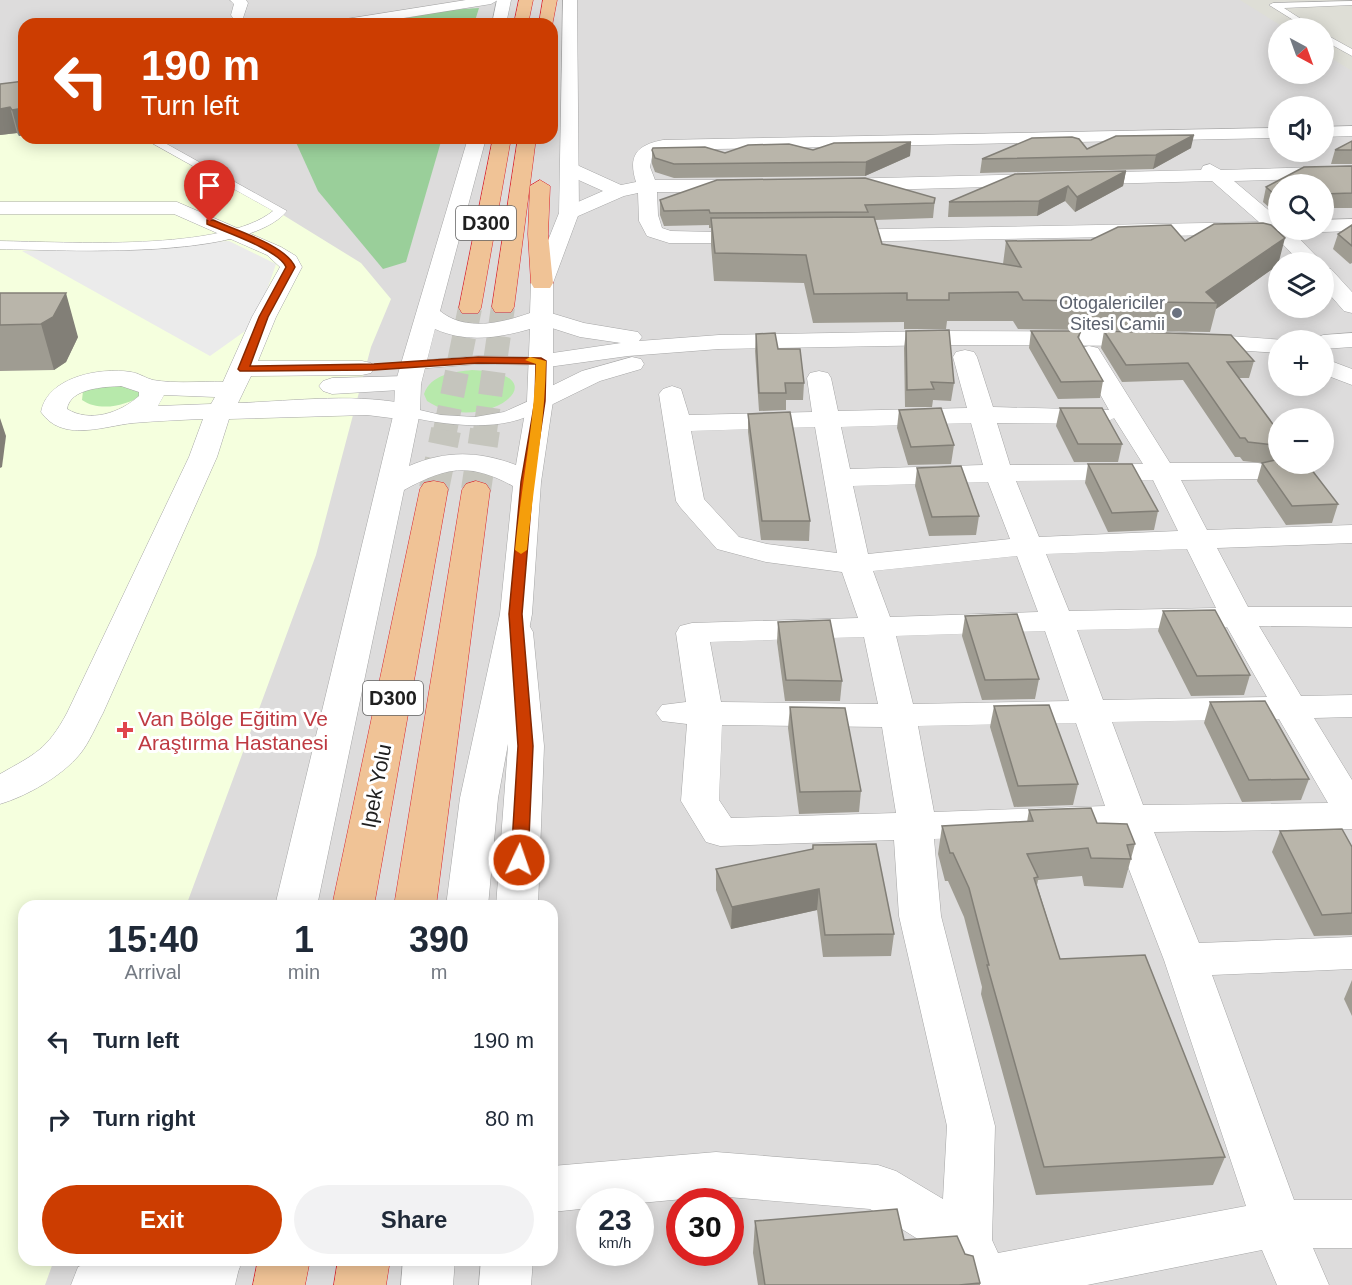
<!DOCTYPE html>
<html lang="en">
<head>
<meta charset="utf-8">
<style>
  :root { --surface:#fff; --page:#f2f2f3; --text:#1f2937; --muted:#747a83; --accent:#cc3d01 }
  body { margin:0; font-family:Arial,sans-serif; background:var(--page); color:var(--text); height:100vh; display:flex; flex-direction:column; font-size:22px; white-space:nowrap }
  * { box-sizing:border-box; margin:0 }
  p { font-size:20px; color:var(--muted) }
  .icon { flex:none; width:33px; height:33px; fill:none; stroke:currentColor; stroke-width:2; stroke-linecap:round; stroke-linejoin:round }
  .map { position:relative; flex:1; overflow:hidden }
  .drawer { position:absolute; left:18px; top:900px; width:540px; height:366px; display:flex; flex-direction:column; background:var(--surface); border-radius:18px; box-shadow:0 3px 15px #0003 }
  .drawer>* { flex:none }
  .top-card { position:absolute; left:18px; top:18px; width:540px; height:126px; border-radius:18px; box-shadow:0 3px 15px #0003; background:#cc3d01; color:#fff; overflow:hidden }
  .needle { width:39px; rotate:139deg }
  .tools { position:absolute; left:1268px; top:18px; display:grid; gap:12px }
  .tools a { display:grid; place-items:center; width:66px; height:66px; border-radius:50%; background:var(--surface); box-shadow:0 3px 15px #0003; font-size:30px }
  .speed { position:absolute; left:576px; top:1188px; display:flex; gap:12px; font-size:30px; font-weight:700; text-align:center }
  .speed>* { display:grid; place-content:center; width:78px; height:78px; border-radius:50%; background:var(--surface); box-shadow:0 3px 15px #0003; line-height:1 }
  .speed small { font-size:15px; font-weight:400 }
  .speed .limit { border:9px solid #d22; background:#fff; color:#111 }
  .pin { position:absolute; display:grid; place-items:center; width:51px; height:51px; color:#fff; margin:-62px -26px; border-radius:50% 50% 50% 0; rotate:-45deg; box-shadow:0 0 6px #0007 }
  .pin .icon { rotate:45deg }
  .me { position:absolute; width:66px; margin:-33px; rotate:3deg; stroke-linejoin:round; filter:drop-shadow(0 0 4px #0008) }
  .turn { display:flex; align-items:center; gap:21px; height:126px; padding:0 24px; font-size:27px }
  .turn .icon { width:78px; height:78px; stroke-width:2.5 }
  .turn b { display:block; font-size:42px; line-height:51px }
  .eta { display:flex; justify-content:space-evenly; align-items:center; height:102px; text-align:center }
  .eta b { font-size:36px; font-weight:600; line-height:42px }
  .cta { display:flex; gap:12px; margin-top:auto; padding:12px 24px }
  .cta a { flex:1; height:69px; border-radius:36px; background:var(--accent); color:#fff; font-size:24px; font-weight:600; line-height:69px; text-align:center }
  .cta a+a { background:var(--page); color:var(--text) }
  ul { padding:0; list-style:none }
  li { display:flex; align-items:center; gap:18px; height:78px; padding:0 24px }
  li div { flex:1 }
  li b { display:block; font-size:22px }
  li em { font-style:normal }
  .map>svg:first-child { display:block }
</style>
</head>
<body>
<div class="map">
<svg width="1352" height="1285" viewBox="0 0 1352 1285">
  <rect width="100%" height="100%" fill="#efefe5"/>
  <path fill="#dddcdc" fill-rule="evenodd" d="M0 0H1352V1285H0ZM24 24H552V138H24ZM1278 28H1323V74H1278ZM1278 106H1323V152H1278ZM1278 184H1323V230H1278ZM1278 262H1323V308H1278ZM1278 340H1323V386H1278ZM1278 418H1323V464H1278ZM24 906H552V1260H24ZM590 1202H640V1252H590ZM680 1202H730V1252H680Z"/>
  <polygon fill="#f5ffde" points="24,102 24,138 158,138 361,263 391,299 371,347 316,555 186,906 24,906 24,1260 54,1260 45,1285 0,1285 0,107"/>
  <polygon fill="#deded6" points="1240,0 1352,0 1352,71 1323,53 1323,28 1285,28"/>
  <g fill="#b7e9ab">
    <path d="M472 370C567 374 482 438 427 401L424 394C431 374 454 372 472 370Z"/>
    <path d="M128 378 142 395C126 406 99 412 82 400L83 391Z"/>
  </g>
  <g fill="#9acf9a">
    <polygon points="479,8 474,24 373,24 449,10"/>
    <polygon points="294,138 442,138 406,262 383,269 318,191"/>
  </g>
  <polygon fill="#ebebeb" points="229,241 276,264 255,324 210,356 22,251"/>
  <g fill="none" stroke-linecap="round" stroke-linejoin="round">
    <g stroke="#c5c5bd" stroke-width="24" stroke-dasharray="24 12" stroke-linecap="butt">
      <polyline points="445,431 470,308"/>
      <polyline points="485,431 503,307"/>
    </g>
    <g stroke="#c5c5bd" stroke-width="30" stroke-dasharray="30 15" stroke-linecap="butt">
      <polyline points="434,489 446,430"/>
      <polyline points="476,490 485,430"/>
    </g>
    <g stroke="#a6a6a6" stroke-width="1">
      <g id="service">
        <polygon points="1352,1 1352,5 1284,8 1315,28 1306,28 1269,5 1273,3"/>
        <polygon points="1323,33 1352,49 1352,56 1323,40"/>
        <path d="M143 138H156L287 211C245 261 65 250 0 249V241C66 242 223 252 273 211Z"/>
        <polygon points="478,356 541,357 548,361 541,365 478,364 415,369 408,365 415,361"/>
        <path d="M540 396 548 401C519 437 440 425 402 415L399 412 407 407 441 415 475 417 504 412Z"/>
      </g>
    </g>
    <g stroke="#a6a6a6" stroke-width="1">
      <g id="minor">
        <polygon points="230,0 246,0 248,3 243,18 233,18 231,15 234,4"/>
        <polygon points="466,0 498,0 491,4 366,24 333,24 340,20"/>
        <polygon points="1352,126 1352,136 1323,137 1323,127"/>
        <path d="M1278 128V138L668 150 652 157 650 167 655 180H743L753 186 743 192H657L658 215 662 228 671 231 762 233 765 237 762 241 755 243H669L647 236 639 221 638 193 624 196 576 217H562L559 213 562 209 603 191 563 173 561 169 563 165H577L621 185 636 182C628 156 636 145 663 140Z"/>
        <polygon points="1210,164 1221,170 1352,166 1352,178 1234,181 1278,218 1278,230 1291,230 1322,262 1300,262 1273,234 834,242 827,240 824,236 827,232 834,230 1259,222 1212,181 840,191 830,185 840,179 1201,170 1203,166"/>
        <path d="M0 202H177L281 247 296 256 302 267 276 317 258 361H362L371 363 374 368 371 373 362 375 251 376 238 403C296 401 359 392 416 406L420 412 416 418 407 420 367 415 229 419 217 457 103 713C96 726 89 743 80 754 62 776 27 796 0 804V774C35 754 47 750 67 713L189 457 203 419C179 420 156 421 133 423 104 426 62 443 41 412 47 377 100 367 131 372 139 373 145 378 153 380 175 384 201 381 223 382L252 317 280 267 267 255 174 214H0ZM121 386 139 392V396C120 413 90 423 67 409 70 388 104 387 121 386ZM164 395 215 397 211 404 158 406Z"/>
        <polygon points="1352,219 1352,231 1323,232 1315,230 1323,230 1323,220"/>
        <polygon points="1323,267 1331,269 1352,292 1352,313 1344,311 1323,287"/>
        <polygon points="541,310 584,323 638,332 642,337 639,341 719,335 941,331 1172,332 1285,340 1278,340 1278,353 1172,346 941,345 719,349 628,356 541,368 532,366 529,361 532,356 621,343 580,337 533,322 529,317 533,312"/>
        <polygon points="1352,333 1352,347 1323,349 1323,340 1312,340 1323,335"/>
        <path d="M1089 346 1098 348 1170 463H1258L1268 465 1272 471 1268 477 1258 479 1181 480 1207 530 1352 525V543L1217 548 1248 607H1352V627L1259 626 1301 696 1352 695V717L1314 718 1352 780V829L1154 832 1199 943 1352 937V969L1212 975 1294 1200H1352V1248H1313L1329 1285H1277L1262 1250 1087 1285H960L948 1258 870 1209 716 1196 640 1203 590 1202V1208L552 1212V1166L716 1152 878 1165 896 1171 943 1199 947 1126 899 916 894 840 720 846 706 842 681 801 687 724 662 721 656 713 662 705 686 702 676 633 680 626 692 623 858 618 842 572 766 562 717 549 680 507 676 501 659 394 663 389 672 386 681 389 689 415 812 412 807 378 810 373 819 371 828 373 831 378 838 411 967 408 953 357 956 352 965 350 974 352 977 357 993 407 1109 410 1077 353 1080 348ZM1114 418 1143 464 1010 465 997 423 1103 424ZM971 423 983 465 850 469 841 427ZM815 427 837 553 767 544 739 537 704 499 691 431ZM1153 480 1178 531 1039 537 1016 481ZM988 482 1010 539 868 554 853 486ZM1187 549 1216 608 1069 611 1046 554ZM1017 556 1038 612 890 617 873 571ZM1227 627 1267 697 1103 700 1077 630ZM1045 631 1069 701 913 704 896 636ZM864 637 878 704 721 702 710 642ZM1279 719 1328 803 1143 805 1112 722ZM1076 723 1105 806 934 812 918 726ZM722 725 882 727 896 813 731 818 719 800ZM1115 833 1164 960 1246 1206 998 1253 992 1240 995 1126 941 916 934 839Z"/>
        <polygon points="632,357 641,359 644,364 641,369 600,381 549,406 540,409 531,406 527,401 531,396 582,371"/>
        <polygon points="1323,358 1352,369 1352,385 1323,374"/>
        <polygon points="408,376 417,379 421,384 417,389 332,394 323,391 319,386 323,381 332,378"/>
        <polygon points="517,622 529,625 533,632 544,746 538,906 496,906 508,746 501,632 505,625"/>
        <polygon points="96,1260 237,1260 240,1267 231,1285 71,1285 78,1267"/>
        <polygon points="481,1260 533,1260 531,1285 479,1285"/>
      </g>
    </g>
    <g stroke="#a6a6a6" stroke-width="1">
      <g id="tertiary">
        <polygon points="497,0 511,0 506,24 492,24"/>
        <path d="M563 0H577L579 213 553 283V401L541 482 532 614 498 798 488 906H446L460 798 500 614 513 486C469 462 446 467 404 490L317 906H275L394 412 395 384 468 138H486L440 311C466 332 501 323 530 313L531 283 559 213ZM435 329C466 343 498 338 530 329L527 401 516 465C479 451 446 450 409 466L420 412 421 384Z"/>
        <polygon points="189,1260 241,1260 235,1285 183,1285"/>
        <polygon points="403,1260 455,1260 453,1285 401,1285"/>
      </g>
    </g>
    <g stroke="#da252d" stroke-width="1">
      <g id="trunk">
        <polygon points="519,0 533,0 528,24 514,24"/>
        <polygon points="543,0 557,0 552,26 539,24"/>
        <polygon points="493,138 511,138 481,308 478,313 462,313 459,308"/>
        <polygon points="518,138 536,138 514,307 511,312 495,312 492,307"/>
        <polygon points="540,180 550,186 548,234 553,283 550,288 534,288 531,283 528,234 530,186"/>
        <polygon points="434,481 444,483 448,489 374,906 332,906 420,489 424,483"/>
        <polygon points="476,481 486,484 490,490 436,906 394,906 462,490 466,484"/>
        <polygon points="258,1260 310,1260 305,1285 253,1285"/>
        <polygon points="338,1260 390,1260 386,1285 334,1285"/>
      </g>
    </g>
    <use href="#service" fill="#fff" fill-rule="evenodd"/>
    <use href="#minor" fill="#fff" fill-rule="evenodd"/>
    <use href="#tertiary" fill="#fff" fill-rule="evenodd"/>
    <use href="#trunk" fill="#f0c396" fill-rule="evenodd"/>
  </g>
  <g fill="#9f9c92">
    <polygon points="24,81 24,135 19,136 17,133 0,135 0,84"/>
    <polygon points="1352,141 1352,164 1331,164 1335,150"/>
    <polygon points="911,142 910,156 865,176 674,178 655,172 652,164 652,150 725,153 813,150"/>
    <polygon points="1191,148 1153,169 980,173 982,159 1087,149"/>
    <polygon points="1352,166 1352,208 1323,208 1323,184 1278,184 1278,209 1271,209 1263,202 1266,187"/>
    <polygon points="1126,171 1123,186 1075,212 1065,201 1037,216 948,217 949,202"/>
    <polygon points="935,198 933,218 875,220 882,244 1003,264 1006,241 1185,241 1278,265 1216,309 1210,332 1018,329 1013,321 947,321 946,329 904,329 904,322 813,323 804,283 714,281 711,245 711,228 709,228 709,225 664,226 660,215 660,200"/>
    <polygon points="1352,225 1352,263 1350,264 1333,249 1338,234"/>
    <polygon points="0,293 78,337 66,362 54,370 0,371"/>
    <polygon points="906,331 954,383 951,401 933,400 932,407 905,407 904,348"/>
    <polygon points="1031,331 1081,331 1079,339 1103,381 1100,398 1058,399 1029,348"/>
    <polygon points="1104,331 1254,361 1249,378 1239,378 1278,431 1278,464 1338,504 1332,523 1286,525 1257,481 1262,463 1243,461 1240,457 1235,457 1183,380 1122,382 1101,348"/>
    <polygon points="756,334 778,349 804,383 803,400 786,400 786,410 759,411 755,351"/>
    <polygon points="1060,408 1122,444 1118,462 1074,462 1056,426"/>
    <polygon points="899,410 954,445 951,464 908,465 897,428"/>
    <polygon points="748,414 810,521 809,541 761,540 748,432"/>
    <polygon points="1088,464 1158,511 1154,530 1108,532 1085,483"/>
    <polygon points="917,468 979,516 976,535 929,536 915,486"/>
    <polygon points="1163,611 1250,675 1244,695 1191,696 1158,631"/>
    <polygon points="965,616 1039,679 1035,699 982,700 962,636"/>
    <polygon points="778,622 842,681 840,701 785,701 777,642"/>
    <polygon points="1210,702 1309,779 1301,800 1242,802 1204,723"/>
    <polygon points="994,706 1078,784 1073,805 1014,807 990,727"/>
    <polygon points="790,707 861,791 859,812 799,814 788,728"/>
    <polygon points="1029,810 1097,823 1135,844 1123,888 1084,886 1082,876 1038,880 1037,885 1060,959 1225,1157 1213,1185 1036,1195 981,994 982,987 964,917 948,881 945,881 938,854 942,826 1027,822"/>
    <polygon points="1280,831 1352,847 1352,935 1314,936 1272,852"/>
    <polygon points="813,845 894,934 891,956 823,957 817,910 731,929 716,890 716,869 812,849"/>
    <polygon points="1352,980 1352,1016 1344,999"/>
    <polygon points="755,1221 904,1240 965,1254 980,1283 980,1285 758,1285 753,1253"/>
  </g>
  <g fill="#827f77">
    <polygon points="10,107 17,133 0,135 0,109"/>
    <polygon points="24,108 24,135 19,136 12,110"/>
    <polygon points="1194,135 1191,148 1153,169 1156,155"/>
    <polygon points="911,142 910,156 865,176 866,162"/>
    <polygon points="1126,171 1123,186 1075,212 1077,197"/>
    <polygon points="1068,186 1065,201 1037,216 1039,201"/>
    <polygon points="1285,238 1278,265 1216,309 1217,303 1206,292"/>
    <polygon points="66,293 78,337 66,362 54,370 41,324"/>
    <polygon points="0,418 6,436 2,467 0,468"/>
    <polygon points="819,889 817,910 731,929 732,907"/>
  </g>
  <g fill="#b9b5aa" stroke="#827f77" stroke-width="1.5">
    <polygon points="24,81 24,108 12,110 10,107 0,109 0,84"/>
    <polygon points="1194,135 1156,155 982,159 1032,138 1072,137 1079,139 1087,149 1116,136"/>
    <polygon points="1352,141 1352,150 1335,150"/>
    <polygon points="911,142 866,162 674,164 655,158 652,150 653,148 705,147 725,153 748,145 789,144 813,150 834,143"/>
    <polygon points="1352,166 1352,193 1323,194 1323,184 1278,184 1278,195 1275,195 1266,187 1304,167"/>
    <polygon points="1126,171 1077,197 1068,186 1039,201 949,202 1015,174"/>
    <polygon points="865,178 935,198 934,203 865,205 868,212 710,213 709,210 664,211 660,200 717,180"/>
    <polygon points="874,217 882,244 1021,267 1006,241 1091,240 1118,227 1171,225 1185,241 1214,224 1263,223 1271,225 1285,238 1206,292 1217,303 1023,300 1018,292 949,293 949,300 907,300 907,293 814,294 806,255 715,253 711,218"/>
    <polygon points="1352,225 1352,246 1338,234"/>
    <polygon points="0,293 66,293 53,317 41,324 0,325"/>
    <polygon points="949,330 954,383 931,382 934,389 907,390 906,331"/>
    <polygon points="1031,331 1081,331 1078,337 1103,381 1061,382"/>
    <polygon points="1104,331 1231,335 1254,361 1227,362 1278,431 1278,450 1275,445 1248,442 1245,438 1240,438 1188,363 1126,365"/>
    <polygon points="775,333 778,349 800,349 804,383 785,383 786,393 759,393 756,334"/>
    <polygon points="941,408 954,445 911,447 899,410"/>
    <polygon points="1060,408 1102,408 1122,444 1078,444"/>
    <polygon points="790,412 810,521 762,521 748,414"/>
    <polygon points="1278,454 1278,464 1302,464 1304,465 1308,465 1338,504 1292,506 1262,463 1275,460"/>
    <polygon points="1088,464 1132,464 1158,511 1112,513"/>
    <polygon points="961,466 979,516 932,517 917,468"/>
    <polygon points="1215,610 1250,675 1197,676 1163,611"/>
    <polygon points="1017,614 1039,679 985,680 965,616"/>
    <polygon points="830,620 842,681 786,680 778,622"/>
    <polygon points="1265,701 1309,779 1249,780 1210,702"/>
    <polygon points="1049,705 1078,784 1018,786 994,706"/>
    <polygon points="790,707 845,708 861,791 800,792"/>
    <polygon points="1091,808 1097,823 1127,824 1135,844 1127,845 1131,859 1091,858 1088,848 1027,854 1038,877 1034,878 1060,959 1145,955 1225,1157 1044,1167 987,965 989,965 969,888 953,853 950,853 942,826 1033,821 1029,810"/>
    <polygon points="1342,829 1352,847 1352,913 1322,915 1280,831"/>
    <polygon points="876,844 894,934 825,935 819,889 732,907 716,869 813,849 813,845"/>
    <polygon points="897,1209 904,1240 957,1236 965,1254 973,1256 980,1283 959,1285 765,1285 755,1221"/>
  </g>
  <path fill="#cc3d01" stroke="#852801" stroke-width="1.5" d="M207 220H213C234 230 286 245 295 267L268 317 250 366 374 364 478 357 541 358 546 361 545 401 533 482 522 614 533 746 528 860 525 864H514L511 860 518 746 509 614 521 482 535 401 536 364 478 363 374 370 240 371 238 369 259 317 286 267C279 250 225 232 207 224Z"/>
  <path fill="#f59e0b" d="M530 357 546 361C545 424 533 487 527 550L521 554 515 550C521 488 534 426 536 364L525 360Z"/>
  <circle fill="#6b7280" stroke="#fff" stroke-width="2" cx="1177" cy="313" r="6"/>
  <path fill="#e0444e" stroke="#fff" stroke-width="2" d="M122 721h6v6h6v6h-6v6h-6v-6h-6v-6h6z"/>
  <g text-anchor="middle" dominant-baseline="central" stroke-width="6" stroke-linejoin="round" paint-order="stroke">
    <g font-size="18" fill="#5b616d" stroke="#fff" text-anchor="end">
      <text x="1165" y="303">Otogalericiler<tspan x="1165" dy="21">Sitesi Camii</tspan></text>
    </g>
    <g fill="#fff" stroke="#626262" stroke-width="1.5">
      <rect x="456" y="206" width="60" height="34" rx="4.5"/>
      <rect x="363" y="681" width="60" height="34" rx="4.5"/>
    </g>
    <g font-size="20" font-weight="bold" fill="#1f1f1f">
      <text x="486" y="223">D300</text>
      <text x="393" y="698">D300</text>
    </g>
    <g font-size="21" fill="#be3a42" stroke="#fff" text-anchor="start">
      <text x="138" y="718">Van Bölge Eğitim Ve<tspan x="138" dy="24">Araştırma Hastanesi</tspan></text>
    </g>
    <g font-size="21" fill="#1f1f1f" stroke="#fff">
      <text transform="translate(376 786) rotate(-79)">Ipek Yolu</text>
    </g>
  </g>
</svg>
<div class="tools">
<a><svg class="needle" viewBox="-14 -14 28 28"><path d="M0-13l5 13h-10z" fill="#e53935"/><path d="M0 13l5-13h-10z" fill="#747a83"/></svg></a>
<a><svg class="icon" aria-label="sound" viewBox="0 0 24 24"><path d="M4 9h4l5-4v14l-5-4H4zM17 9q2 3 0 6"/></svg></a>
<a><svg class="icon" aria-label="search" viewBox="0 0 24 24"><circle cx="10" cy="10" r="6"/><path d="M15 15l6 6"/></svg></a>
<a><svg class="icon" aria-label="layers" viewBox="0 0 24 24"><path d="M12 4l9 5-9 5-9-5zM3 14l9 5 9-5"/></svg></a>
<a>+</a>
<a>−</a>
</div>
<div class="speed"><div>23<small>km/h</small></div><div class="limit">30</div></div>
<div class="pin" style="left:210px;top:222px;background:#d93025"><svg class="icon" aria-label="arrive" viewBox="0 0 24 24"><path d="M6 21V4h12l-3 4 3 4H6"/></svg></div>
<svg class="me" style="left:519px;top:860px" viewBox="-20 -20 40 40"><circle r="17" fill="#cc3d01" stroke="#fff" stroke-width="3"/><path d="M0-11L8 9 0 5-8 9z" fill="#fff"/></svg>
<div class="top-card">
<div class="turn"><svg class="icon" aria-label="left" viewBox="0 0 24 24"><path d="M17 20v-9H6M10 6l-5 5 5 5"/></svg><div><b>190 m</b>Turn left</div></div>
</div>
<section class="drawer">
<div class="eta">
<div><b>15:40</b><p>Arrival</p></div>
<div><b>1</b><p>min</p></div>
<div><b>390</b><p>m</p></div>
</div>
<ul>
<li><svg class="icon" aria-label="left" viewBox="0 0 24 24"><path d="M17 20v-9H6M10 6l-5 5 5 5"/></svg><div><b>Turn left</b></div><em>190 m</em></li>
<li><svg class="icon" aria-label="right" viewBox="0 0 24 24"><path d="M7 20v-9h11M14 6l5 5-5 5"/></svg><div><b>Turn right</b></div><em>80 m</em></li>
</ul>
<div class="cta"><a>Exit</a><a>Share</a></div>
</section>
</div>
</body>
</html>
